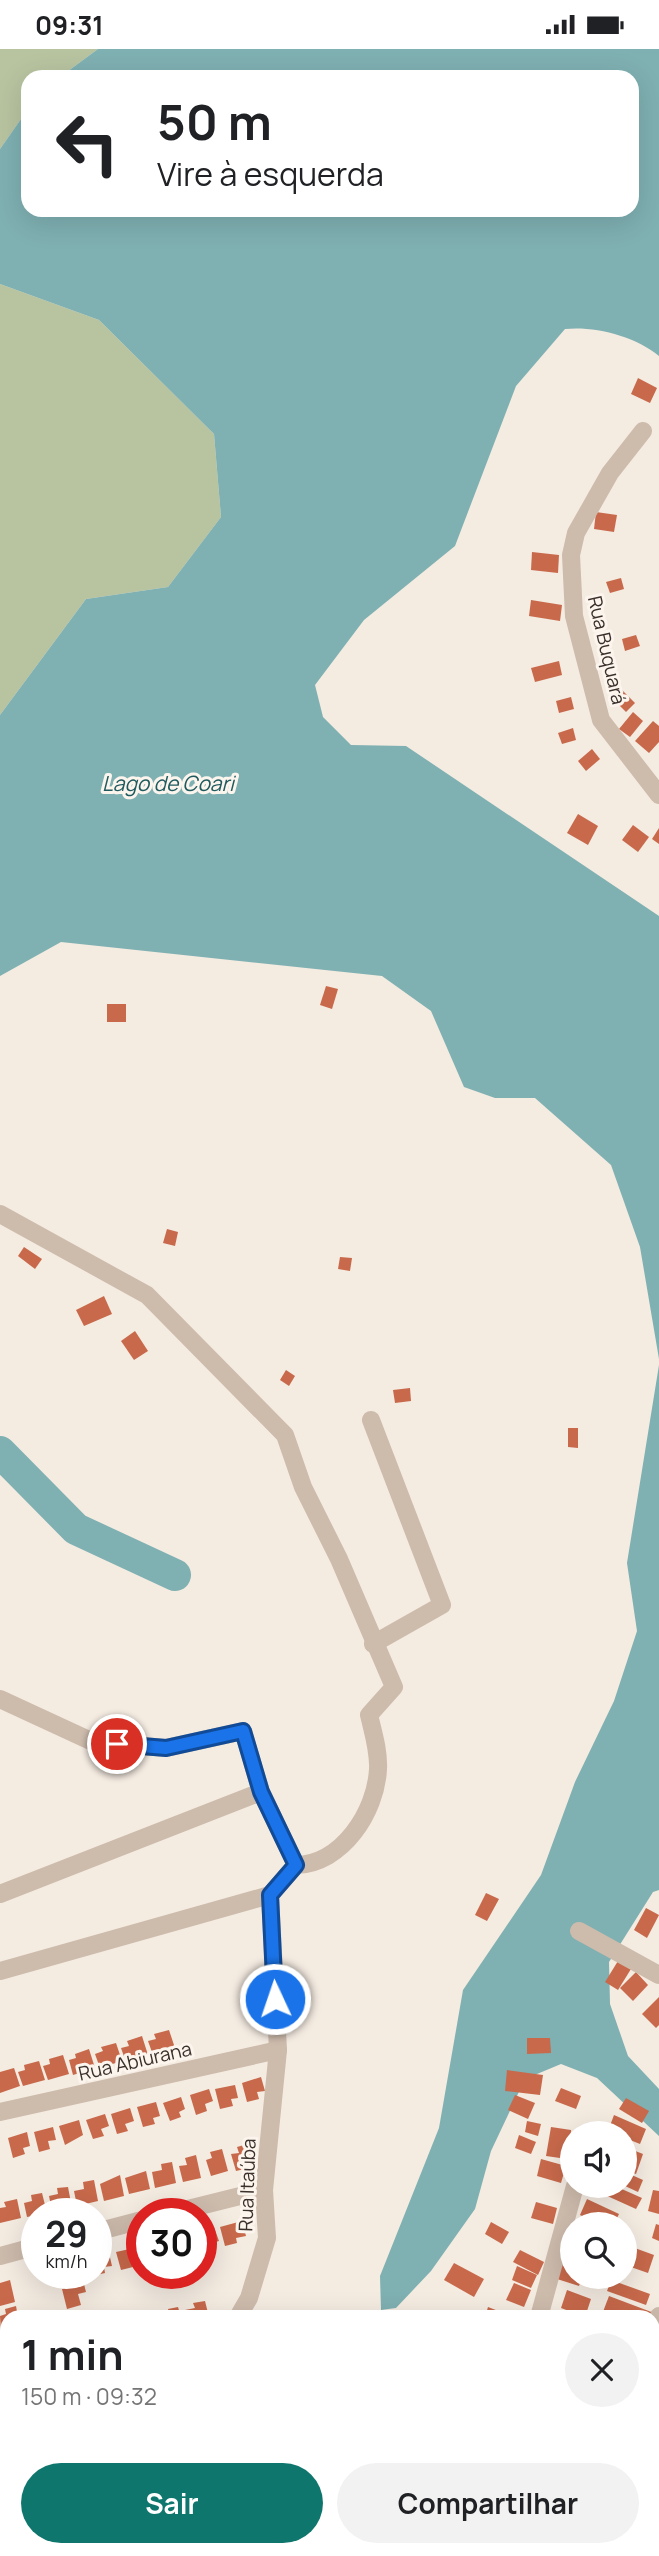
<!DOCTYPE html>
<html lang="pt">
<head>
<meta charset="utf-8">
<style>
  :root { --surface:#fff; --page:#f2f2f2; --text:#202124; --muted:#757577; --accent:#0f766e }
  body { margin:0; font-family:Manrope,sans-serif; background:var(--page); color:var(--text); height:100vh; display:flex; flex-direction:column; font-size:26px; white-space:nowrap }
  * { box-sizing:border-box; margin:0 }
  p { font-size:23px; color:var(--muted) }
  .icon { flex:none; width:38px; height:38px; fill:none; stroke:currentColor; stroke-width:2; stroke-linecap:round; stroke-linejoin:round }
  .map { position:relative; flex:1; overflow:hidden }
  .drawer { position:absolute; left:0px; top:2261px; width:660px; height:247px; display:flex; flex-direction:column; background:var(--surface); border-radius:21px 21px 0 0; box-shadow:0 7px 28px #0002 }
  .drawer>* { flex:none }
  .top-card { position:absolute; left:21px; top:21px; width:618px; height:147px; border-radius:21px; box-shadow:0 7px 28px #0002; background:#fff; color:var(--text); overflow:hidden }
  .fabs { position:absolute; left:560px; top:2072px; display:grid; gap:14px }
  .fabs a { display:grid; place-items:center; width:77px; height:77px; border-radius:50%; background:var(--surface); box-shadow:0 7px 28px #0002; font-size:35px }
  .speed { position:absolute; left:21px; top:2149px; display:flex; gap:14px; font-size:35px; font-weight:700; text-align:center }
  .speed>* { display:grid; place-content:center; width:91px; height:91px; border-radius:50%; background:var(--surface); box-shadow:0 7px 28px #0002; line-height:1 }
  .speed small { font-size:18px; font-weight:400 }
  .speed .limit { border:10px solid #d22; background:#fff; color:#111 }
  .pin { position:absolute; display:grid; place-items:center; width:60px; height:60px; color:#fff; margin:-30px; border:4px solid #fff; border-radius:50%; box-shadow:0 2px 7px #0007 }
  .me { position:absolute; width:77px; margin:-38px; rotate:357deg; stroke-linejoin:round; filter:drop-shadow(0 0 5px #0008) }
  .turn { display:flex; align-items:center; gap:24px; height:147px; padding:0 21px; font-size:32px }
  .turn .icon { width:91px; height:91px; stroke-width:2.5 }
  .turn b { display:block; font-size:49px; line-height:60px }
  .round { display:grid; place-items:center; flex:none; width:74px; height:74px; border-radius:37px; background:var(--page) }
  .headline { display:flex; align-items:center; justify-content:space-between; height:119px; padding:0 21px }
  h1 { font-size:42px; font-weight:700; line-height:52px }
  .button { display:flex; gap:14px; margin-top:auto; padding:14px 21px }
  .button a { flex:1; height:80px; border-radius:42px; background:var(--accent); color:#fff; font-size:28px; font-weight:700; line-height:80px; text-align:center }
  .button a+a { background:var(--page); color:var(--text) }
  .status { display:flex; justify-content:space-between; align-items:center; height:49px; padding:0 35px; background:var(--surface); direction:ltr }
  .status svg { height:19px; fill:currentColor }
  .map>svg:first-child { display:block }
</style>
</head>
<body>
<div class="status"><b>09:31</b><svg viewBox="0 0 49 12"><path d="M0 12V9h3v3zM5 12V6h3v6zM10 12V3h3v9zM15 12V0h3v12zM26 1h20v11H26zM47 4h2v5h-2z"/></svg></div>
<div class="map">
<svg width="659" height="2507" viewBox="0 0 659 2507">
  <rect width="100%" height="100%" fill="#f4ebe1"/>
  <g fill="#b8c4a0">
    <polygon points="0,0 98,0 60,28 28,28 28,60 0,100"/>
    <polygon points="0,235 99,271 214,385 221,468 168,538 86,550 0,666"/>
  </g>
  <g fill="#7fb0b2">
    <path d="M98 0H659V307C635 287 595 277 565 280L516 337 455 497 364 571 315 636 323 668 351 696 406 697 659 867V1310L640 1198 611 1116 535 1049H495L464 1038 431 962 382 927 61 893 0 927V666L86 550 168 538 221 468 214 385 99 271 0 235V100L28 60V161H632V28H60Z"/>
    <polygon points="659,1316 659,1841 653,1843 609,1913 610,1955 628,2007 659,2040 659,2087 597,2029 561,2015 525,2030 491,2102 475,2160 431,2222 396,2259 381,2261 380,2227 439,2079 463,1941 541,1826 575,1733 614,1652 637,1582 627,1514"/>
  </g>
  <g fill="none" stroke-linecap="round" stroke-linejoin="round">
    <polyline stroke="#7fb0b2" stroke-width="32" points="0,1403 76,1480 175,1526"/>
  </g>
  <g fill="#c8694b">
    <polygon points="638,329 657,339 650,354 631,345"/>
    <polygon points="596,463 617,466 614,483 594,480"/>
    <polygon points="532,503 559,506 558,524 531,521"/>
    <polygon points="621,529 624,540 610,544 606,533"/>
    <polygon points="531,551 562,556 560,572 529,567"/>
    <polygon points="636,586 640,597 625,602 622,590"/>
    <polygon points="559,612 562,626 535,633 531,619"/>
    <polygon points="620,639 635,654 626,663 611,648"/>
    <polygon points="571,648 574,660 559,664 556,652"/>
    <polygon points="633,663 643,672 630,688 619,680"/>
    <polygon points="653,672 659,677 659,693 649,704 635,692"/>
    <polygon points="573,679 576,691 562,695 558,684"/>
    <polygon points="592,700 600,710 586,722 578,712"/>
    <polygon points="578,765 598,777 588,796 567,784"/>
    <polygon points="633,776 649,788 638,803 622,791"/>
    <polygon points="659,779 659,795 652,790"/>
    <polygon points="326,937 338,940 332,960 320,956"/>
    <rect x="107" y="955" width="19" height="18"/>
    <polygon points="167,1180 178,1183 175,1197 163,1194"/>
    <polygon points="24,1198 42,1210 35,1220 18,1207"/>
    <polygon points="340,1208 352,1209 350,1222 338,1220"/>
    <polygon points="104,1247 112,1265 84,1277 76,1261"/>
    <polygon points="135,1282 148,1302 134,1311 121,1292"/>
    <polygon points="286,1321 295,1327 289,1337 280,1331"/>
    <polygon points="410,1339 411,1352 395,1354 393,1341"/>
    <polygon points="568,1379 578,1379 578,1399 568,1398"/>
    <polygon points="486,1844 499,1850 487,1872 475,1866"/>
    <polygon points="646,1859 659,1866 647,1889 634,1881"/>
    <polygon points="618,1912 631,1920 618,1941 605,1933"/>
    <polygon points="636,1923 648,1936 633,1952 620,1939"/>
    <polygon points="659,1948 659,1976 656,1979 642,1965"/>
    <polygon points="169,1981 175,1999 153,2006 148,1992 156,1990 154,1985"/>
    <polygon points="142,1987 148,2006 126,2013 121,1999 129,1997 127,1992"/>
    <polygon points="527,1989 550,1989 551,2004 527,2005"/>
    <polygon points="116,1994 122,2012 100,2019 95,2005 103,2002 101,1998"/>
    <polygon points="89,2000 95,2019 73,2026 69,2011 76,2009 75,2005"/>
    <polygon points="63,2006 69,2025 48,2031 43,2017 50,2015 49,2010"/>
    <polygon points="39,2012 45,2031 23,2037 18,2023 25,2021 24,2016"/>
    <polygon points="14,2019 20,2037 0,2044 0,2023"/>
    <polygon points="507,2021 543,2026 540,2046 505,2042"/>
    <polygon points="261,2028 265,2042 257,2043 259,2050 247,2053 242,2034"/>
    <polygon points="235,2036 238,2049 231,2050 233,2057 220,2060 215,2040"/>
    <polygon points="561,2039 581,2047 576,2060 555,2052"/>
    <polygon points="209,2040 213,2052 205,2055 207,2062 196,2066 190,2046"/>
    <polygon points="515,2046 535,2054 528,2070 508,2061"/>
    <polygon points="181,2048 185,2060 179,2063 181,2068 170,2072 163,2054"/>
    <polygon points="626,2049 649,2062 642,2074 619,2060"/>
    <polygon points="156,2053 160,2067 153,2069 155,2075 143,2078 137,2058"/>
    <polygon points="130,2059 134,2072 125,2075 128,2082 117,2085 111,2065"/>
    <polygon points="105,2065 109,2077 101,2080 104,2087 93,2090 86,2071"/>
    <polygon points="614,2066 646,2080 640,2095 625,2089 625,2084 608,2082"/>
    <polygon points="79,2071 83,2086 65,2096 59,2077"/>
    <polygon points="527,2072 541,2075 538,2087 525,2083"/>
    <polygon points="53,2078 56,2091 48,2092 50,2100 39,2103 34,2083"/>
    <polygon points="551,2078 571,2081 572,2103 562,2101 560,2109 546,2107"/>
    <polygon points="27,2083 30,2097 23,2099 25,2105 13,2109 8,2089"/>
    <polygon points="519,2086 536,2093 531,2105 515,2099"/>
    <polygon points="251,2094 257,2117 236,2122 231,2105 239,2104 237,2098"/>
    <polygon points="625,2098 643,2105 636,2125 625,2121"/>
    <polygon points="222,2100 228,2122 211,2127 206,2111 212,2109 210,2103"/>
    <polygon points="196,2106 201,2129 183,2133 179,2117 187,2116 185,2109"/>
    <polygon points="541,2110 566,2117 561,2134 537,2127"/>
    <polygon points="172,2113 176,2134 155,2139 152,2123 162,2121 161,2115"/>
    <polygon points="146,2122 150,2140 129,2145 125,2129"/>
    <polygon points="625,2123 643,2131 638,2143 625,2137"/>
    <polygon points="120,2126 124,2147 104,2152 100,2135"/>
    <polygon points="94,2131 98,2152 77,2157 74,2142 84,2140 83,2133"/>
    <polygon points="596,2137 615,2137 642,2149 636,2160 594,2141"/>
    <polygon points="68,2138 72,2159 52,2162 49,2147 58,2145 57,2139"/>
    <polygon points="653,2141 659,2142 659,2165 648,2162"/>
    <polygon points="42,2144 47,2164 27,2168 24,2154 32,2152 31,2146"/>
    <polygon points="17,2150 21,2169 0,2174 0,2159 6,2158 4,2153"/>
    <polygon points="587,2150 619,2165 614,2175 599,2175 580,2166"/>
    <polygon points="536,2153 557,2159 553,2175 531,2169"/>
    <polygon points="242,2172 246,2187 236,2189 237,2194 225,2197 220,2178"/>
    <polygon points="491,2173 509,2183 502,2195 485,2185"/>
    <polygon points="656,2175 659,2176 659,2192 652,2189"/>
    <polygon points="214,2178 219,2192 209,2195 211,2200 201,2204 201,2183"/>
    <polygon points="632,2198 654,2206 648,2224 625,2216"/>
    <polygon points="134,2199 137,2210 131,2211 133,2218 121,2221 116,2203"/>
    <polygon points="520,2201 544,2213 538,2226 513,2213"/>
    <polygon points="566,2203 572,2205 572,2228 582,2228 579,2237 557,2230"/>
    <polygon points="109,2204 112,2217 104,2218 105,2224 96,2226 96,2206"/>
    <polygon points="454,2214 484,2230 474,2248 444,2231"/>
    <polygon points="517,2217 537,2226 531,2239 512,2231"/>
    <polygon points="61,2224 76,2224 77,2231 64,2234"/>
    <polygon points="10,2231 15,2253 0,2257 0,2234"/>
    <polygon points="611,2231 650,2245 646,2256 607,2242"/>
    <polygon points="514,2234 531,2241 524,2258 506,2251"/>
    <polygon points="84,2235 86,2243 78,2245 81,2256 67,2260 62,2240"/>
    <polygon points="567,2241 591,2250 585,2268 561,2259"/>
    <polygon points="609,2247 654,2264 653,2268 601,2268"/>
    <polygon points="205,2252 209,2268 187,2268 185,2261 195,2259 193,2254"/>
    <polygon points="16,2257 18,2268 7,2268 7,2282 1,2283 0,2267 6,2265 5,2260"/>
    <polygon points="178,2258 181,2268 162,2268 169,2265 168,2260"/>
    <polygon points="488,2258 514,2268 485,2268"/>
    <polygon points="92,2262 94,2268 71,2268 71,2267"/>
    <polygon points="653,2449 659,2451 659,2463 653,2461"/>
    <polygon points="653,2481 659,2483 659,2504 653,2502"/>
    <polygon points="15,2501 43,2501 34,2507 19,2507"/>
    <polygon points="352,2501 367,2501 357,2507"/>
    <polygon points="577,2501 593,2501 591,2507 574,2507"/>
  </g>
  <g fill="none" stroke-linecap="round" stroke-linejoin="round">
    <g stroke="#cdbbac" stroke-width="18">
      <polyline points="643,382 610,424 576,484 571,506 574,567 601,671 659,746"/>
      <path d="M0 1165 147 1246 285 1386 303 1438 339 1510 394 1638 369 1666C373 1683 379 1702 378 1720 376 1763 342 1815 296 1816L270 1846 278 2001 264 2141 267 2189 249 2249 238 2268"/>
      <polyline points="371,1371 442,1556 373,1595"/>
      <polyline points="0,1650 93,1693 166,1699 243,1682 261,1743 296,1816"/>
      <polyline points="0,1845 261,1743"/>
      <polyline points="579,1882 659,1926"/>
      <polyline points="0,1922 270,1846"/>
      <polyline points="0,2063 278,2001"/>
      <polyline points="168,2165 264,2141"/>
      <polyline points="96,2183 142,2171"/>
      <polyline points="0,2207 37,2197"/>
      <polyline points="539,2268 575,2137"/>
      <polyline points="653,2290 659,2267"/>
      <polyline points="653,2315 659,2318"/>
      <polyline points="0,2344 7,2343"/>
      <polyline points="480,2507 481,2501"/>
      <polyline points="610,2507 611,2501"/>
    </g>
  </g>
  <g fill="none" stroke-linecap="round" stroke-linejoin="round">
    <g stroke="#114b97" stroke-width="18">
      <polyline id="route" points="117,1695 166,1699 243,1682 261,1743 296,1816 270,1846 275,1950"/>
    </g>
    <use href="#route" stroke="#1a73e8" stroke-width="12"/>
  </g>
  <g text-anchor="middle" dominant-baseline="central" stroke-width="6" stroke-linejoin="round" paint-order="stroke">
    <g font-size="19" fill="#3b302b" stroke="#fbf5ee">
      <text transform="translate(607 601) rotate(77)">Rua Buquará</text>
      <text transform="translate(135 2012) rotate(-13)">Rua Abiurana</text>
      <text transform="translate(247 2136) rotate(-88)">Rua Itaúba</text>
    </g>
    <g font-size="21" font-style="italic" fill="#1f5a5e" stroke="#fbf5ee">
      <text x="168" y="734">Lago de Coari</text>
    </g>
  </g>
</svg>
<div class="fabs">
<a><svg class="icon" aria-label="sound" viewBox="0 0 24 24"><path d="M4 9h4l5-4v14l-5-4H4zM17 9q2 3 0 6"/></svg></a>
<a><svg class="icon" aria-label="search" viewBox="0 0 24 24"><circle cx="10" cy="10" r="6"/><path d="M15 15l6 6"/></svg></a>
</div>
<div class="speed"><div>29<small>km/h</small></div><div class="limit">30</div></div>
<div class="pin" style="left:117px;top:1695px;background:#d93025"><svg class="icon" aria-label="arrive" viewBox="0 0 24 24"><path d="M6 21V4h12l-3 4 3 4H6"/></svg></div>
<svg class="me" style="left:275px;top:1950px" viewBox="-20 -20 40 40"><circle r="17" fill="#1a73e8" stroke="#fff" stroke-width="3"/><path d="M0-11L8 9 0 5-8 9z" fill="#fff"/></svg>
<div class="top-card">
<div class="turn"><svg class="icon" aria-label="left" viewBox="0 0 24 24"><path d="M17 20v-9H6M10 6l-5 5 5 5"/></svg><div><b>50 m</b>Vire à esquerda</div></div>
</div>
<section class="drawer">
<div class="headline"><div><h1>1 min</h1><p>150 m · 09:32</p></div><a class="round"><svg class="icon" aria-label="close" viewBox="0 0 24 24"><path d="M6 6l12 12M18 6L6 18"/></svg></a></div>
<div class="button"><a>Sair</a><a>Compartilhar</a></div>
</section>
</div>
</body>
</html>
